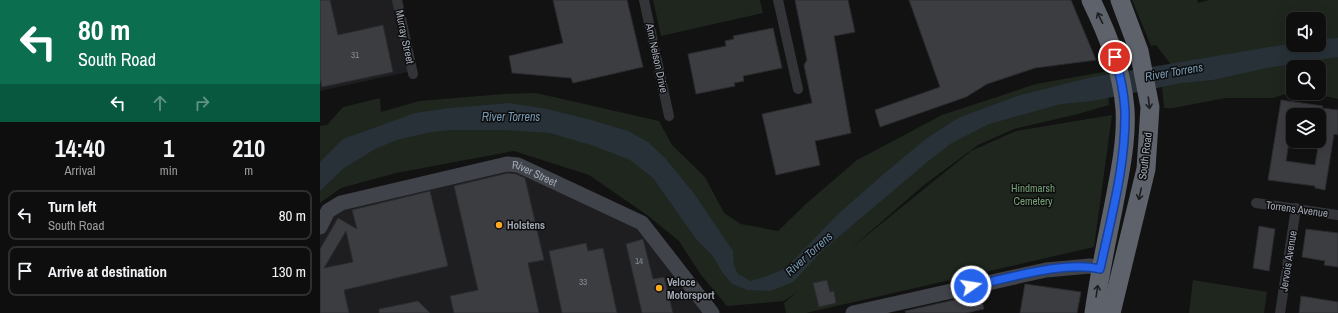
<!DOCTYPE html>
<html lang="en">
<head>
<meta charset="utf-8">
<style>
  :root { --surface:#0e0e0e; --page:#1c1c1c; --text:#f1f3f6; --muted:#9b9c9e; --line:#2e2e2e }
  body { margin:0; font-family:"Archivo Narrow",sans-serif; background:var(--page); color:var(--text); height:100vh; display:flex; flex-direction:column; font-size:15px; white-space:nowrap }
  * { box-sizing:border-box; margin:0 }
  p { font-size:13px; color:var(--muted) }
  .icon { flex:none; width:22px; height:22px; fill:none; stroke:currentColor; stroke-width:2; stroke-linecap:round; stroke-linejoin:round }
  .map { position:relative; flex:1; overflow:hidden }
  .side { display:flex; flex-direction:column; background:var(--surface); width:320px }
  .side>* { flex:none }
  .guide { background:#0b6e4f; color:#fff; overflow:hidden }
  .fabs { position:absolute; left:966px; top:12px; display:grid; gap:8px }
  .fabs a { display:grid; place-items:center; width:40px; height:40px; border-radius:8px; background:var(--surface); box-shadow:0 4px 16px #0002,0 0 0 1px var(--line); font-size:20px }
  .pin { position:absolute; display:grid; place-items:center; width:34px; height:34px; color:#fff; margin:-17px; border:2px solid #fff; border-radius:50%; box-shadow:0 1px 4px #0007 }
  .me { position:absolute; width:44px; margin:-22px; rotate:77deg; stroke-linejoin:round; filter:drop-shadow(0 0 3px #0008) }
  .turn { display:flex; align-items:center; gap:14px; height:84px; padding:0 12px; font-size:18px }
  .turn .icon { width:52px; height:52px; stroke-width:2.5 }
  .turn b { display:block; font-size:28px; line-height:34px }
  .lanes { display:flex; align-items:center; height:38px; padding:0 12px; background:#0003; justify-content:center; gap:20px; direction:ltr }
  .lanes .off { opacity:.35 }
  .eta { display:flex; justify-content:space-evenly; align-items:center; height:68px; text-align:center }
  .eta b { font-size:24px; font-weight:700; line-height:28px }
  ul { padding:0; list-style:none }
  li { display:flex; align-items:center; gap:12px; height:50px; margin:0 8px 6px; padding:0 4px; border:2px solid var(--line); border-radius:8px }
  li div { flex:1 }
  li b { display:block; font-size:15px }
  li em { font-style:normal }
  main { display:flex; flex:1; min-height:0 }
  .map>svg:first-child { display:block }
</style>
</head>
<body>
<main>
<section class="side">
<div class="guide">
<div class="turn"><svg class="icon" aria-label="left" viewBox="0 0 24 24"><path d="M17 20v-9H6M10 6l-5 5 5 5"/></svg><div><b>80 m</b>South Road</div></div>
<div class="lanes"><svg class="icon" aria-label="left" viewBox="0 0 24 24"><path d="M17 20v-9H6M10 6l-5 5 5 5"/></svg><svg class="icon off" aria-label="ahead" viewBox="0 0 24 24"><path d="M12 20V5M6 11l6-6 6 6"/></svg><svg class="icon off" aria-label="right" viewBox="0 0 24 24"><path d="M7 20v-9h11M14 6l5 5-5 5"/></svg></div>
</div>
<div class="eta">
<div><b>14:40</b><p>Arrival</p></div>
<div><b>1</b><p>min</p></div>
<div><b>210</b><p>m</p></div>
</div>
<ul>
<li><svg class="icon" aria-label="left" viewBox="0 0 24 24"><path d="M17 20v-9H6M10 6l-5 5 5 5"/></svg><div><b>Turn left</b><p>South Road</p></div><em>80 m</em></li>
<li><svg class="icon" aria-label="arrive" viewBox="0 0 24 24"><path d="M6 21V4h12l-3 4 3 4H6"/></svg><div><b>Arrive at destination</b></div><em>130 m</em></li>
</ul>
</section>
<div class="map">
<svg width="1018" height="313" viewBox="0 0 1018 313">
  <rect width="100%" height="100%" fill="#121213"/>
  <g fill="#1e1e20">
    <polygon points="0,0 77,0 92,71 0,91"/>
    <polygon points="187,164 322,223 392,313 0,313 0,227 8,211"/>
  </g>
  <g fill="#1e261e" fill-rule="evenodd">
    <polygon points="333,0 440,0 443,13 341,36"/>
    <path d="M812 0H877L878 3 889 0H1018V99L990 93H999V67H973V92L953 98H906L853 108H844L841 76 852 66 836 45 831 46ZM973 19H999V45H973Z"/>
    <polygon points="788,71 790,82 787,84 789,105 758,114 694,129 658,145 604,185 530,249 651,151 696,131 792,115 774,247 486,313 466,313 464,303 478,291 464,301 407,306 381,275 359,241 327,215 269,175 194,151 76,173 21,188 0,203 0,126 7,125 23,107 60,98 61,112 99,101 183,94 216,93 339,121 352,145 385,177 404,213 421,224 458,231 487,203 537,160 622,115 716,84"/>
    <polygon points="873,280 947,292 944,313 869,313"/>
  </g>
  <polygon fill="#273137" points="1018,38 1018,57 947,68 893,80 862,83 773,101 741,104 669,124 630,144 606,163 503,250 473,282 451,291 427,290 412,284 402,272 393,256 376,239 333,178 310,160 274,146 230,133 185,130 132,130 111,132 77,140 55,149 39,159 24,168 0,191 0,162 23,139 95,113 130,108 189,103 227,109 271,120 308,131 328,142 345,158 373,192 413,251 414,265 418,274 431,281 450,275 466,268 518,214 566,172 607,138 638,118 697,96 772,77 973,43 973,45 999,45 999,39"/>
  <g fill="#3b3d41" stroke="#2b2c2f" fill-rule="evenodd">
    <polygon points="0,0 10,0 18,35 63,25 73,72 2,87 0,79"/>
    <polygon points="233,0 307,0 323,67 253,83 251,78 192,73 189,56 243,43"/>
    <polygon points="475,0 528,0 535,32 514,36 531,133 495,141 500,165 456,175 442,114 492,103 484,65 487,60"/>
    <polygon points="589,0 751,0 776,60 715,68 667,84 646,97 560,127 555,110 620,87"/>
    <polygon points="453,28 462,68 423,76 424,81 414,83 415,86 376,94 368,54 406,46 405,41 414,39 413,36"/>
    <path d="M961 100 1003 106 1002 108 1018 110V135L1014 134 1005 190 995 188V186L948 180ZM973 115H999V141L995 165 966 161Z"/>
    <polygon points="188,173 196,174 205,178 224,260 208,263 219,313 134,313 130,296 158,290 134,186"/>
    <path d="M110 191 128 266 24 290 29 313H0V249L18 218 37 229 32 210ZM26 231 33 262 4 268Z"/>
    <polygon points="939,226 955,229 949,271 933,268"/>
    <polygon points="986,229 1018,233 1018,267 1004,265 1005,261 982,257"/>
    <polygon points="323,239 333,279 344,277 353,313 322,313 306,244"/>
    <polygon points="266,243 268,251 283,248 297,313 242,313 229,251"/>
    <polygon points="507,280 510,292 514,291 516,303 499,307 493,283"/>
    <polygon points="705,284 761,292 757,313 700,313"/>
    <polygon points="660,294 664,309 646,313 586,313 585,311"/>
    <polygon points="981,296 1018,302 1018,313 979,313"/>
    <polygon points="98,301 110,313 59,313 59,309"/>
  </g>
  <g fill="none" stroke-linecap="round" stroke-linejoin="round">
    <g stroke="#323438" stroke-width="10">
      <polyline points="77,0 93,74"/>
      <polyline points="324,0 349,116"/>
      <polyline points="458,0 478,89"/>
      <polyline points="936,203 1018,215"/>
      <polyline points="960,313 976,208"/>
    </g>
    <g stroke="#404349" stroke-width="15">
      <path id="s1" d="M0 227 8 211 21 203 187 164 198 165 322 223 392 313"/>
      <polyline points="533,313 726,270 770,266 781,269"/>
    </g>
    <g stroke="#5e626a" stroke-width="19">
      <path d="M771 0C788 35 802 70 805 109 807 142 799 177 793 209 786 243 779 278 774 313"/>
      <polyline points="791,313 826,169 830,107 819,51 800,0"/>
    </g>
  </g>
  <defs><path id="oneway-shaft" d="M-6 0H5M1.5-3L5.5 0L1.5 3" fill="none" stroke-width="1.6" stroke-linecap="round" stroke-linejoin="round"/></defs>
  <g stroke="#1d1e20">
    <use href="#oneway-shaft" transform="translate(780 18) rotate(-116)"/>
    <use href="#oneway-shaft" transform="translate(829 103) rotate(83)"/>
    <use href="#oneway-shaft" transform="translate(820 194) rotate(102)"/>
    <use href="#oneway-shaft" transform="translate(777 291) rotate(-81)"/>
  </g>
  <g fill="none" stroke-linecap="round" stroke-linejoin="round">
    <g stroke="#184099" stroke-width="10">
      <path id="route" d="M651 286C687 279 745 260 780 269 791 218 806 164 805 111 804 93 800 74 795 57"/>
    </g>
    <use href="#route" stroke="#2563eb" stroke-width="7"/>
  </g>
  <g fill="#fba922" stroke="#0d0d0e" stroke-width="1.5">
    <circle cx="179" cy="225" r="4"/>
    <circle cx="339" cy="288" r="4"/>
  </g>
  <g text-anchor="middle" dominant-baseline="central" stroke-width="3" stroke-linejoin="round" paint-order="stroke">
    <g font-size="9" fill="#888e98">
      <text x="35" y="55">31</text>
      <text x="319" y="261">14</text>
      <text x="263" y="282">33</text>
    </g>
    <g font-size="11" fill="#a2a9b5" stroke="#0d0d0e">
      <text transform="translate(85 37) rotate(78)">Murray Street</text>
      <text transform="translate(337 58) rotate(78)">Ann Nelson Drive</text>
      <text transform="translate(825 156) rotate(-83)">South Road</text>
      <text stroke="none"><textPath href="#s1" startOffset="233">River Street</textPath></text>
      <text transform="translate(977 209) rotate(8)">Torrens Avenue</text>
      <text transform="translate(968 261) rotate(-81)">Jervois Avenue</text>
    </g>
    <g font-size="11" fill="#78a179" stroke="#0d0d0e">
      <text x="713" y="188">Hindmarsh<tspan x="713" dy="13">Cemetery</tspan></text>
    </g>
    <g font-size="11" font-weight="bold" fill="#a2a9b5" stroke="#0d0d0e" text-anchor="start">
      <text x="187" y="225">Holstens</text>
      <text x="347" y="282">Veloce<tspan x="347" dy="13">Motorsport</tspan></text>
    </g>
    <g font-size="12" font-style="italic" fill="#7799b2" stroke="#0d0d0e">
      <text transform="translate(854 72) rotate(-10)">River Torrens</text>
      <text x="191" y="117">River Torrens</text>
      <text transform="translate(489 254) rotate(-42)">River Torrens</text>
    </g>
  </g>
</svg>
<div class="fabs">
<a><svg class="icon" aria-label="sound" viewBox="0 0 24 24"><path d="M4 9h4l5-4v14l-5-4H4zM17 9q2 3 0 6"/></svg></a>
<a><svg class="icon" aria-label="search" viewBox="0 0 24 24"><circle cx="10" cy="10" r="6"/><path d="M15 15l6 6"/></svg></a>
<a><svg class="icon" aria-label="layers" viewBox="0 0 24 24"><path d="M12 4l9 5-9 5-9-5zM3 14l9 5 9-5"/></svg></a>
</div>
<div class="pin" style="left:795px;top:57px;background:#d93025"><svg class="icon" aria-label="arrive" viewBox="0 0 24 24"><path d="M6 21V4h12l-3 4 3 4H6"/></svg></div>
<svg class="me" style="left:651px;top:286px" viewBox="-20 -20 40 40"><circle r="17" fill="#2563eb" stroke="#fff" stroke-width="3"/><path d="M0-11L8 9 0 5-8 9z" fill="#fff"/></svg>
</div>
</main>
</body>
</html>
